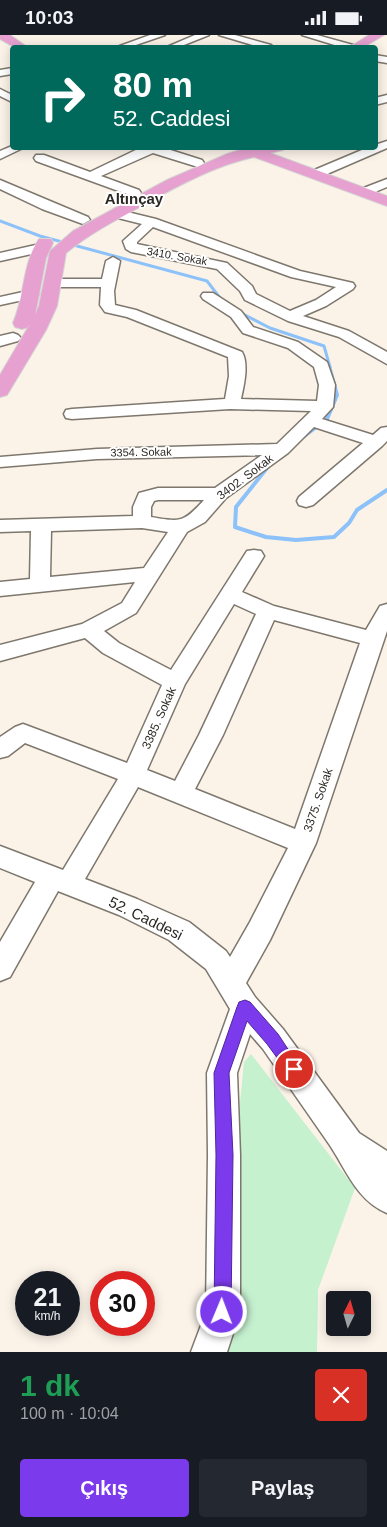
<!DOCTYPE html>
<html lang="tr">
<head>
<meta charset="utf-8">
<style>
  :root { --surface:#171b24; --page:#242831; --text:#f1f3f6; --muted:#9ea1a6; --accent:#7c3aed }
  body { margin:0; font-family:Arial,sans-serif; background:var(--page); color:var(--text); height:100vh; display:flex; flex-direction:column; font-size:19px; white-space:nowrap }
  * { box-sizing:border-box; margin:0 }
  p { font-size:16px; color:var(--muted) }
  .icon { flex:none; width:28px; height:28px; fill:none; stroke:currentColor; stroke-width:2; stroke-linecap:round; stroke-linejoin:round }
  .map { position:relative; height:1317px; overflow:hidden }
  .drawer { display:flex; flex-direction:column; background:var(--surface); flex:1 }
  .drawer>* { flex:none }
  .banner { position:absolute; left:10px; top:10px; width:368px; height:105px; border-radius:5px; box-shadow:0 2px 12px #0003; background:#00695c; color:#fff; overflow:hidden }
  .needle { width:32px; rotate:5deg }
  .buttons { position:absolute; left:326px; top:1256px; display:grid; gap:10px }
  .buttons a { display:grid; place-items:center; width:45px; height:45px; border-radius:5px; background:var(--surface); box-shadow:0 2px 12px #0003; font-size:25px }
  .speed { position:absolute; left:15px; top:1236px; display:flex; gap:10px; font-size:25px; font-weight:700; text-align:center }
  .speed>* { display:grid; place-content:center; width:65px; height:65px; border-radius:50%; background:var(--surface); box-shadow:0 2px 12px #0003; line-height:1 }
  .speed small { font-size:12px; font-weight:400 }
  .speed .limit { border:8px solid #d22; background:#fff; color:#111 }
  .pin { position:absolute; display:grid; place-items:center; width:42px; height:42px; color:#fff; margin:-21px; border:2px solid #fff; border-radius:50%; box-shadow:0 1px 5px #0007 }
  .me { position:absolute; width:55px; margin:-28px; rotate:1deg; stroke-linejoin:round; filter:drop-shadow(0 0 4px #0008) }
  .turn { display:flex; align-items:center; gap:18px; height:105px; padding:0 20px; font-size:22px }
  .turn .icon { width:65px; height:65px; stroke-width:2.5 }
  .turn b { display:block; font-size:35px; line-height:42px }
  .round { display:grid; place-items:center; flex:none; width:52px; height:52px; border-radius:5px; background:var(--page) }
  .summary { display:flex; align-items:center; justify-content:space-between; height:85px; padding:0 20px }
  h1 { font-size:30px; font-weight:700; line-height:38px; color:#1e9e55 }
  .button { display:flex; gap:10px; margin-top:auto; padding:10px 20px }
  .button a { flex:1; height:58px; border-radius:5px; background:var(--accent); color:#fff; font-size:20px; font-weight:700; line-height:58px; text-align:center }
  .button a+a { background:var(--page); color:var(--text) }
  .status { display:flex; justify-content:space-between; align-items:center; height:35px; padding:0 25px; background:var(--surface); direction:ltr }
  .status svg { height:14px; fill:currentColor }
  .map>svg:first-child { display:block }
</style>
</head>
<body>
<div class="status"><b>10:03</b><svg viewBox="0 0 49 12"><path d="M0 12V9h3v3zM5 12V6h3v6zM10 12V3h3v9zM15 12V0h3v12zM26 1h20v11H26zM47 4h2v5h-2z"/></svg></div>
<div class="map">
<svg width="387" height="1317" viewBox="0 0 387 1317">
  <rect width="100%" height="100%" fill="#fbf3e8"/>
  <polygon fill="#c5f1cf" points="251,1019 355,1153 318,1255 317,1317 204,1317 221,1261 244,1027"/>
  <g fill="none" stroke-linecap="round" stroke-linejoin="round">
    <g stroke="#8cc1fa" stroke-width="3">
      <polyline points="0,186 40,201 207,246 220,263"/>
      <polyline points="239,277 270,293 324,311 330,332"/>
    </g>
    <g stroke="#8cc1fa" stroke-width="4">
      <polyline points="303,402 327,384 337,360 329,331"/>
      <polyline points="271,428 236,472 235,492 266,502 296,505 334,502 349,488 357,475 387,455"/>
    </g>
    <g stroke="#7e776d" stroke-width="3">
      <g id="minor">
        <polygon points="150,0 165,0 130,12 117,12"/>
        <polygon points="195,0 209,0 179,12 167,12"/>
        <polygon points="219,0 235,0 271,10 273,12 259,12"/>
        <polygon points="302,0 317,0 353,10 355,12 341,12"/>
        <polygon points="375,20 387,22 387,28 375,26"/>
        <polygon points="12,33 12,39 0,41 0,35"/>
        <polygon points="0,54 12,60 12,67 0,61"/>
        <polygon points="387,60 387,67 375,70 375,63"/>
        <polygon points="387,106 387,113 320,142 316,143 310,139 312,136 369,112 375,112 375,110"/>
        <polygon points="12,111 12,112 25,112 0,124 0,116"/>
        <polygon points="142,112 161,112 202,125 204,128 198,132 153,118 101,141 139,155 141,158 139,161 135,162 36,126 34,123 36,120 44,120 90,137"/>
        <polygon points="387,144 387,152 365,161 359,157 361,154"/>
        <polygon points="0,145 88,182 90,185 83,189 42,174 0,154"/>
        <path d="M115 174 156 184 300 236 353 248 355 251 353 254 326 271 303 281 349 296 387 317V329L339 302 288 286 245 265 240 256 217 234 131 217 126 214 123 206 142 189 110 181 109 178ZM153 192 291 242 336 252 316 265 290 276 256 259 252 251 227 228 137 209V207Z"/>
        <polygon points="40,209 45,210 47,213 45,216 0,226 0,218"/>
        <path d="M113 222 120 226 114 256 115 270 136 275 242 317C249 329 244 350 241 364L317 366 319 350 314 332 288 313 243 298 231 282 203 264 201 261 203 258H213L241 276 253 292 298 307 327 327 335 350 333 372 322 384 373 400 381 393 387 392V406L382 411 313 470 306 472 299 470 297 466 299 462 363 408 314 392 288 418 226 463 205 487 187 497 136 578 104 596 119 608 171 635 247 516 254 515 261 516 264 521 242 557 274 571 366 595 380 571 387 569V596L316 808 270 905 246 948 255 962 283 994 359 1098 387 1116V1178C357 1166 346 1134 329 1109 307 1077 285 1046 263 1014L250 999 237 1038 240 1120V1277L227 1317H191L206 1277 208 1120 207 1038 230 974 206 934 169 905 119 880 58 856 10 942 0 946V907L35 847 0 833V811L63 835 118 744 25 708 8 721 0 723V702L15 692 23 689 127 728 162 650 103 618 85 603 0 626V610L82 589 122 568 135 547 0 561V547L30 544 31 496 0 497V485L133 481V472L139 458 158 453H215L262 420 97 424 0 432V422L97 414 277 409 311 376 230 374 72 384 66 383 64 379 66 375 72 374 225 364 229 341 228 322 127 282 105 277 100 270 101 252H53L48 251 46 248 48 245 53 244H102L106 226ZM158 465H204C183 488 181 487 151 482V472L154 466ZM142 493 168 497 144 533 50 542 51 496ZM234 569 256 579 199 700 175 746 147 735 185 649ZM274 585 360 608 295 794 195 754 223 700ZM138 752 288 813 250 887 230 922 226 916 189 887 137 864 85 844Z"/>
        <polygon points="32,255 37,256 39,259 37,262 0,270 0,262"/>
        <polygon points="13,298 18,300 21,303 18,306 0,311 0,301"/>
      </g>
    </g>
    <g stroke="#d5d4d3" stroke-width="2">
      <g id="major">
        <polygon points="0,0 10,0 27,12 14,12 0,4"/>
        <polygon points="369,0 384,0 364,12 350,12"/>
        <path d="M249 112H285L283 115 270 118 387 161V171L254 122C213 131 174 153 138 173 112 187 88 200 66 218L57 271 46 295 7 360 0 362V340L30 289 29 292 22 294 15 292 13 288C25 261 22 229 39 204H51L53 208 46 223 35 280 39 271 50 216 73 196 167 145 227 119Z"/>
      </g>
    </g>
    <use href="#minor" fill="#fff" fill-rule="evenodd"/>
    <use href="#major" fill="#e6a1d0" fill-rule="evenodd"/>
  </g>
  <polygon fill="#7c3aed" stroke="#51269a" points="245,965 250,967 278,999 301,1034 299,1039 294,1041 289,1039 267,1009 247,986 229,1038 233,1120 231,1277 229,1283 222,1286 216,1283 214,1277 216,1120 214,1038 237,972 239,967"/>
  <g text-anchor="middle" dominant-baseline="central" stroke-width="4" stroke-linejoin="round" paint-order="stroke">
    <g font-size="11" fill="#2b2824" stroke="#fff">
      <text transform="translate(177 221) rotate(10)">3410. Sokak</text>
      <text transform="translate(141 417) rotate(-1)">3354. Sokak</text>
    </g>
    <g font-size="12" fill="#2b2824" stroke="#fff">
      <text transform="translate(245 442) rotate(-37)">3402. Sokak</text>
      <text transform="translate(159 683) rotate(-66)">3385. Sokak</text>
      <text transform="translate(318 765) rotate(-71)">3375. Sokak</text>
    </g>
    <g font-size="15" font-weight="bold" fill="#2b2824" stroke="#fff">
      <text x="134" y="163">Altınçay</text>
    </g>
    <g font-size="15" fill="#2b2824" stroke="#fff">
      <text transform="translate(146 883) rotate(26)">52. Caddesi</text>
    </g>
  </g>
</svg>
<div class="buttons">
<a><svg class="needle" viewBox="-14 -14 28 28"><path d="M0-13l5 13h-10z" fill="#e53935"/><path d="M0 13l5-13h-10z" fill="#9ea1a6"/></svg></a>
</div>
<div class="speed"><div>21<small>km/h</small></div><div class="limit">30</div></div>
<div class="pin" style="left:294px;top:1034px;background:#d93025"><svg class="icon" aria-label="arrive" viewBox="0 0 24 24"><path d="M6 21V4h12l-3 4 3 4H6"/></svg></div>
<svg class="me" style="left:222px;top:1277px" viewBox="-20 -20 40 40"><circle r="17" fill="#7c3aed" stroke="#fff" stroke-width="3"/><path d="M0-11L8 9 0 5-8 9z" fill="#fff"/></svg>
<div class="banner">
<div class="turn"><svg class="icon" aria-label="right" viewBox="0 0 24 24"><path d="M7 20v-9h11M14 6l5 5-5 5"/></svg><div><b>80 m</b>52. Caddesi</div></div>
</div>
</div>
<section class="drawer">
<div class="summary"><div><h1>1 dk</h1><p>100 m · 10:04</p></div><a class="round" style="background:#d93025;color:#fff"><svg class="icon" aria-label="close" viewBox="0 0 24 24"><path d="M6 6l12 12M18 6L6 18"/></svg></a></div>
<div class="button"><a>Çıkış</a><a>Paylaş</a></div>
</section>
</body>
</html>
